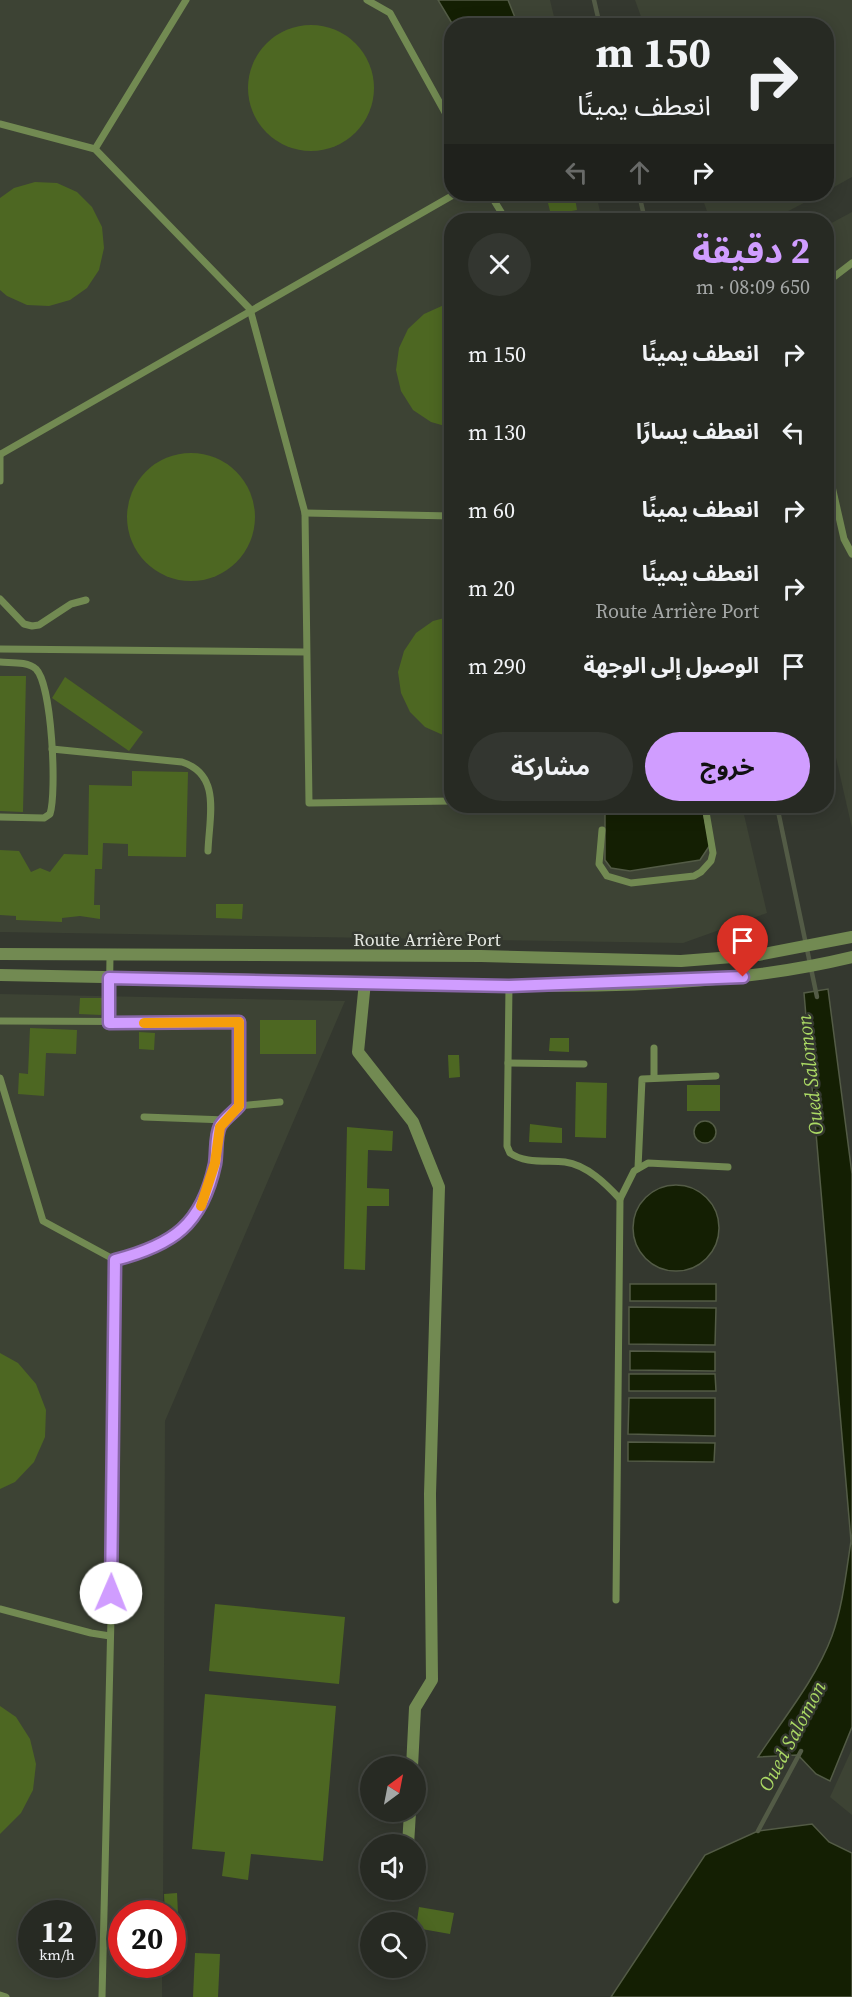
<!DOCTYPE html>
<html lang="ar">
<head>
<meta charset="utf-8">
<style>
  :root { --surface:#272a23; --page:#333630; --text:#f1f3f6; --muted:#a4a7a6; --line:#434641; --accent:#d09dff }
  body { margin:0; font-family:"Source Serif 4","Noto Sans Arabic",serif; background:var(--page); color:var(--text); direction:rtl; height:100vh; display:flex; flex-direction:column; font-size:22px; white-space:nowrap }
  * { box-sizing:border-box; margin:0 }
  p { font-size:20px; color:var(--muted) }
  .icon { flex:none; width:33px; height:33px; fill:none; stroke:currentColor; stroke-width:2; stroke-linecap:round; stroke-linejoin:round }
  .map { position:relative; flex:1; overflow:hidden; direction:ltr }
  .drawer { position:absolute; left:444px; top:213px; width:390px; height:600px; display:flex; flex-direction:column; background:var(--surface); border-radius:24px; box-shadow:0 3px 15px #0003,0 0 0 2px var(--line); direction:rtl }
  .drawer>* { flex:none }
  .banner { position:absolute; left:444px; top:18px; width:390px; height:183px; border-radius:24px; box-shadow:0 3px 15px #0003,0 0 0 2px var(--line); direction:rtl; background:#272a23; color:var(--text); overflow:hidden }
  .needle { width:39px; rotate:32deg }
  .fabs { position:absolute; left:360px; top:1756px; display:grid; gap:12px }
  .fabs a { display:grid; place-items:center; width:66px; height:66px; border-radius:50%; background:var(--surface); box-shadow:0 3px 15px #0003,0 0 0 2px var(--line); font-size:30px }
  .speed { position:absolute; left:18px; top:1900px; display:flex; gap:12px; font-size:30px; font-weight:700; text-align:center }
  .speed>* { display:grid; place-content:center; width:78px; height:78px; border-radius:50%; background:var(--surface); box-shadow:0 3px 15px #0003,0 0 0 2px var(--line); line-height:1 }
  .speed small { font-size:15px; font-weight:400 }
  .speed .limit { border:9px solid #d22; background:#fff; color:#111 }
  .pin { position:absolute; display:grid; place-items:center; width:51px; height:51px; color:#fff; margin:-62px -26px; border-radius:50% 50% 50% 0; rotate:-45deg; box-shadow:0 0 6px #0007 }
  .pin .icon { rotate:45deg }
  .me { position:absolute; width:66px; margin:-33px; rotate:1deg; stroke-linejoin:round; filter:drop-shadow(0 0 4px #0008) }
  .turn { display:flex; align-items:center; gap:21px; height:126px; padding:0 24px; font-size:27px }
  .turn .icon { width:78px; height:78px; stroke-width:2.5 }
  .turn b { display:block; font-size:42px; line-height:51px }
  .lanes { display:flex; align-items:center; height:57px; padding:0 24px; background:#0003; justify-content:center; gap:30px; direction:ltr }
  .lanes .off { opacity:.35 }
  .round { display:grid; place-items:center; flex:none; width:63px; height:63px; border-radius:32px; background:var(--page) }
  .summary { display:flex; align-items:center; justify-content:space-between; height:102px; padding:0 24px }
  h1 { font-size:36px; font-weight:700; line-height:45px; color:var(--accent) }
  .button { display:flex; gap:12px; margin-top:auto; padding:12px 24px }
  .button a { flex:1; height:69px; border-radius:36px; background:var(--accent); color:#111; font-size:24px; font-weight:700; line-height:69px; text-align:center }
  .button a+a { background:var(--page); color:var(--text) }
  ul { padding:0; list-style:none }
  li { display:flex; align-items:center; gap:18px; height:78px; padding:0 24px }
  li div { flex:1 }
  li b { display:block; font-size:22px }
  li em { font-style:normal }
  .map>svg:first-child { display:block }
</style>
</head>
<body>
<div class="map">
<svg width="852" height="1997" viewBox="0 0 852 1997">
  <rect width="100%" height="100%" fill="#34382f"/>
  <g fill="#3d4334" fill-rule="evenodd">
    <polygon points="0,0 550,0 556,25 452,26 452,194 596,194 602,220 452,220 452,806 742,806 767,913 683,943 0,932"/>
    <polygon points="635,0 852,0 852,177 827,191 826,26 644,25"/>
    <polygon points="701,194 821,194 771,220 710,220"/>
    <polygon points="852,212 852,828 826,714 826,226"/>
    <path d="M0 994 345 1001 165 1421 163 1914H122V1965H162V1997H0ZM32 1914H82V1965H32Z"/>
    <polygon points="852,1749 852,1815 830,1797"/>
  </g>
  <g fill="#141f03" stroke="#535b46" stroke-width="1.5">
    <polygon points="438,0 508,0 518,25 453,25"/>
    <polygon points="605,806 702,806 710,845 700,860 630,871 611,868 605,860"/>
    <path d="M828 989 852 1174V1727L830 1781 816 1774 798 1755 758 1757C783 1719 816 1679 832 1636 843 1605 846 1573 851 1541L804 993Z"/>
    <circle cx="705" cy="1132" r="11"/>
    <circle cx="676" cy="1228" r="43"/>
    <rect x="630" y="1284" width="86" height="17"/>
    <polygon points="629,1307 716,1308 715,1345 629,1344"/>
    <polygon points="630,1351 715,1352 715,1371 630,1370"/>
    <polygon points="629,1374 715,1374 716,1391 629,1391"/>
    <polygon points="629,1398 715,1398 715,1436 628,1434"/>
    <polygon points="628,1442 715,1443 714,1462 628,1461"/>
    <polygon points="812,1824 829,1842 852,1853 852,1997 611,1997 705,1855 758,1831"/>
  </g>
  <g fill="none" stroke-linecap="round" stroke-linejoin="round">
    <g stroke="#535b46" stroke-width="4.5">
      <polyline points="594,0 600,26"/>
      <polyline points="639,194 645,220"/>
      <polyline points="777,806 817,997"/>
      <polyline points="758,1831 801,1751"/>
    </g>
  </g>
  <g fill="#4d6722">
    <circle cx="311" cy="88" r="63"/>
    <polygon points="35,182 57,183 77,192 92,207 102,227 104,248 99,270 87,288 70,300 49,306 27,305 7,296 0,290 0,198 14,188"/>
    <polygon points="557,194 570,194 571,199 575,198 577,210 551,215 548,203 558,201"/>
    <polygon points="444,305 452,305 452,428 431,422 413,410 401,391 396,370 399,348 408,329 424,314"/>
    <circle cx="191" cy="517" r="64"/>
    <polygon points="452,616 452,739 425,727 410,712 401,693 398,672 404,651 416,633 433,621"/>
    <polygon points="0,676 26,676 23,812 0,811"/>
    <polygon points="65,677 143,732 129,751 52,698"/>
    <polygon points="132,771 188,772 186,857 128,856 128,844 103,843 102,869 95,869 94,905 100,905 100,919 80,916 62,918 62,922 16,920 16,916 0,915 0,850 19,851 31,872 40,868 50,872 64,854 88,855 89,785 132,786"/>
    <polygon points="216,904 243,904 242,919 216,918"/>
    <polygon points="80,998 102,998 101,1015 79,1014"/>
    <rect x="260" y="1020" width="56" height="34"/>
    <polygon points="30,1028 77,1030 76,1054 46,1053 44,1096 18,1094 19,1073 28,1074"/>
    <polygon points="139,1032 155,1033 154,1050 139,1049"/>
    <polygon points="550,1038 569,1038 569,1052 549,1051"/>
    <polygon points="448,1055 459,1055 460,1077 449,1078"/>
    <polygon points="576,1082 607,1083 606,1138 575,1137"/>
    <rect x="687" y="1085" width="33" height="26"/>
    <polygon points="530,1124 562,1128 562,1143 529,1142"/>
    <polygon points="347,1127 393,1131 392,1151 368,1150 367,1188 389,1189 389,1206 367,1206 365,1270 344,1269"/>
    <polygon points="0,1353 18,1363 36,1384 46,1410 45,1437 34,1462 15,1482 0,1489"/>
    <polygon points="215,1604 345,1617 339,1684 209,1671"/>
    <polygon points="205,1694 336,1706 323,1861 251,1854 248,1880 222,1876 225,1852 192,1849"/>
    <polygon points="0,1706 16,1717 30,1739 36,1764 33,1790 21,1813 0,1834"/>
    <polygon points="177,1893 178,1914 165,1914 164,1894"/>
    <polygon points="419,1907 454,1913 450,1934 416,1928"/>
    <polygon points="195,1953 220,1954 218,1997 193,1997"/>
  </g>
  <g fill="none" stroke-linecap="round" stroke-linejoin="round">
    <g stroke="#728a52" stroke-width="7">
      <polyline points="367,0 390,13 452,125"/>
      <polyline points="0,124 95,149 250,309 305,513 309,803 452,801"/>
      <polyline points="95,149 186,0"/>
      <polyline points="490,194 506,220"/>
      <polyline points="826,283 852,263"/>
      <polyline points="0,454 0,481"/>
      <polyline points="1,454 455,194"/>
      <polyline points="826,460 844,539 852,554"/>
      <polyline points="305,513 452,516"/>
      <polyline points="0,599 24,624 32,626 39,625 71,604 86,600"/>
      <polyline points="0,649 305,652"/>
      <path d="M0 662C11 663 27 661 36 669 52 685 57 792 50 814L44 818 0 817"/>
      <path d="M52 749 182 762C222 775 209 817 208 851"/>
      <polyline points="602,830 599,864 607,876 631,883 694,876 701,872 711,861 713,853 705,806"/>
      <path d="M509 986 507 1146 510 1153C525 1164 547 1160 565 1162 587 1165 606 1184 620 1199L616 1600"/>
      <path d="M0 1021 239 1022V1106C234 1112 224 1119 220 1126 215 1136 217 1153 215 1164 201 1226 175 1244 115 1260L43 1221 0 1078"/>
      <polyline points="109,1023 110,956"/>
      <polyline points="508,1063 584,1064"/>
      <polyline points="654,1077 654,1048"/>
      <polyline points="239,1106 280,1102"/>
      <polyline points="144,1117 226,1120"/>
      <polyline points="638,1168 642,1079 716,1076"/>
      <polyline points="620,1199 634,1171 648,1163 728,1167"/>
      <polyline points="0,1609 91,1633 110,1636"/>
      <polyline points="0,1995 6,1997"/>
      <polyline points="102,1997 111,1617 115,1260"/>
    </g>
    <g stroke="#728a52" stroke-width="12">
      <polyline points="365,982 358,1052 413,1122 439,1187 430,1494 432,1680 415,1708 412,1767"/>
      <polyline points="408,1845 410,1812"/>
    </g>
    <g stroke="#728a52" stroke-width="12">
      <polyline points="0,954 481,956 681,961 758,955 852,937"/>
      <path d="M0 975C135 978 270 980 404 983 553 987 707 992 852 957"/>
    </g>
  </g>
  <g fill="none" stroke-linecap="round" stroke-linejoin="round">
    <g stroke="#8766a6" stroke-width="15">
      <path id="route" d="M111 1593 115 1260C173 1245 202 1225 215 1164 217 1153 215 1136 220 1126 224 1119 234 1112 239 1106V1022L109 1023V978L509 986 743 977"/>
    </g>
    <use href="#route" stroke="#d09dff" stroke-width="10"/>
    <polyline stroke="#f59e0b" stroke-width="10" points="144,1023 239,1022 239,1106 220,1127 215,1163 201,1206"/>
  </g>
  <g text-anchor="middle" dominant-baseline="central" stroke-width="5" stroke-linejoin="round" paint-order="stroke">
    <g font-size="18" fill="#e5e8e2" stroke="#34382f">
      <text x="427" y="939">Route Arrière Port</text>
    </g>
    <g font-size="20" font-style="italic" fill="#abd964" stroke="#34382f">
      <text transform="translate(810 1075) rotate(-96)">Oued Salomon</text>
      <text transform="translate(792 1736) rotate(-62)">Oued Salomon</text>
    </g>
  </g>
</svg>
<div class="fabs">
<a><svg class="needle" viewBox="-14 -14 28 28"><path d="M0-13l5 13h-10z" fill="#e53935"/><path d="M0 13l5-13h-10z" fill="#a4a7a6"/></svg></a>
<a><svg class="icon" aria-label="sound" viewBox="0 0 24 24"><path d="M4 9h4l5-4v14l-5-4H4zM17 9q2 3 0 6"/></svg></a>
<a><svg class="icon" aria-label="search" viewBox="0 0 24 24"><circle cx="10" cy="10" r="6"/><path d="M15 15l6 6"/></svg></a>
</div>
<div class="speed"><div>12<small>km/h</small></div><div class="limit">20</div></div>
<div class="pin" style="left:743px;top:977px;background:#d93025"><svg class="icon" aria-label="arrive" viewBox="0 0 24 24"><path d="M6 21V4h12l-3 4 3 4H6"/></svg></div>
<svg class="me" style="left:111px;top:1593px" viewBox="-20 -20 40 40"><circle r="19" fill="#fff"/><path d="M0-13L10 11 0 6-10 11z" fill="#d09dff"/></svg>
<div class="banner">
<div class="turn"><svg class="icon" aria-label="right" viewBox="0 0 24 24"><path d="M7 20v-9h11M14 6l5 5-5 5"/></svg><div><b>150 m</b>انعطف يمينًا</div></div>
<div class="lanes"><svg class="icon off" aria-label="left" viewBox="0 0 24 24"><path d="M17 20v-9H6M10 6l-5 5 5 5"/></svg><svg class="icon off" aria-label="ahead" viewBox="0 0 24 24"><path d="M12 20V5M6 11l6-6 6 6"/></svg><svg class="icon" aria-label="right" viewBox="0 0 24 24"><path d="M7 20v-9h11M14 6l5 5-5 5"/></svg></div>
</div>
<section class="drawer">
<div class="summary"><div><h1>2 دقيقة</h1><p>650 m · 08:09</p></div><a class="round"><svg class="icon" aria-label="close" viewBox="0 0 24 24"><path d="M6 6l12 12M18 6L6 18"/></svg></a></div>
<ul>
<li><svg class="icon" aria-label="right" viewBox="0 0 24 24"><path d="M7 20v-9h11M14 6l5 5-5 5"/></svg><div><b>انعطف يمينًا</b></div><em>150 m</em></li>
<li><svg class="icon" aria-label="left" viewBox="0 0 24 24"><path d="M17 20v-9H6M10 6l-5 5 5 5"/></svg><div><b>انعطف يسارًا</b></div><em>130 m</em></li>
<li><svg class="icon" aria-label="right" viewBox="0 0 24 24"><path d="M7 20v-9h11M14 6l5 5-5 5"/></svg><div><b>انعطف يمينًا</b></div><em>60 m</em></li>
<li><svg class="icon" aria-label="right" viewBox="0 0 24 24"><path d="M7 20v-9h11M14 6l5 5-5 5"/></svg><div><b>انعطف يمينًا</b><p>Route Arrière Port</p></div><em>20 m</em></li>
<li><svg class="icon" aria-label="arrive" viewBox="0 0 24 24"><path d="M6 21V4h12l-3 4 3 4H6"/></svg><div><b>الوصول إلى الوجهة</b></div><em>290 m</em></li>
</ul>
<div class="button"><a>خروج</a><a>مشاركة</a></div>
</section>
</div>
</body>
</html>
